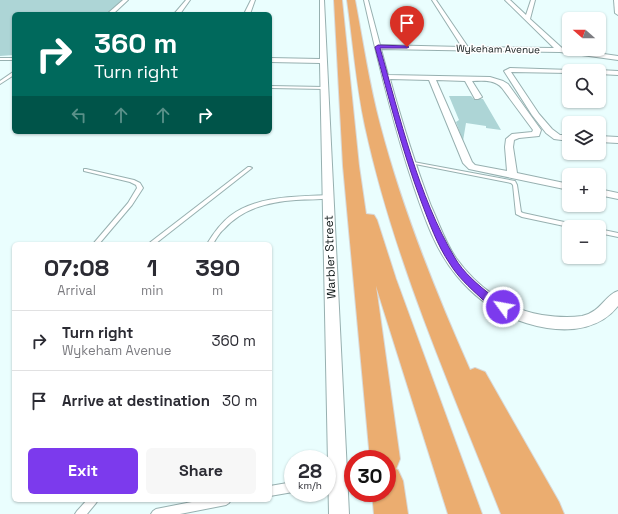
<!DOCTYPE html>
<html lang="en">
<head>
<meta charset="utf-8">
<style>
  :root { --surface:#fff; --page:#f7f7f7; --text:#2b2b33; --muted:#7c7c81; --line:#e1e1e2; --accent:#7c3aed }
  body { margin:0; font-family:"Space Grotesk",sans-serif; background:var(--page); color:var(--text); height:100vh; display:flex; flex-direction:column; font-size:15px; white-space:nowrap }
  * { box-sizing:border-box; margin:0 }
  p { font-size:13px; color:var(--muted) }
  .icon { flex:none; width:22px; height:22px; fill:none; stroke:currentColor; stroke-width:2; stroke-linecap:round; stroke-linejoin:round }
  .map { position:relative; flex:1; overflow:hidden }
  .sheet { position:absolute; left:12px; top:242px; width:260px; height:260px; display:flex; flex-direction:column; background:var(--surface); border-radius:6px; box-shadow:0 1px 3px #0004 }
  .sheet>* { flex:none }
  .banner { position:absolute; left:12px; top:12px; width:260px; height:122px; border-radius:6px; box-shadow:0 1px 3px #0004; background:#00695c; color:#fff; overflow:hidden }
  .needle { width:26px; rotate:290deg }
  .controls { position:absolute; left:562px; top:12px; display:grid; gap:8px }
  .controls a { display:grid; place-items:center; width:44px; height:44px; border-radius:6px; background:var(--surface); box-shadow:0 1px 3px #0004; font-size:20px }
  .speed { position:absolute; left:284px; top:450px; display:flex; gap:8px; font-size:20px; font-weight:700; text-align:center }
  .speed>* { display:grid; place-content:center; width:52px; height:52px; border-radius:50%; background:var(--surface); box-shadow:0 1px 3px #0004; line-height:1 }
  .speed small { font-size:10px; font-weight:400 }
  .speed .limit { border:6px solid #d22; background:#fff; color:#111 }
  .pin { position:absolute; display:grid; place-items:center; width:34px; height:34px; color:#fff; margin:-41px -17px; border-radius:50% 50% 50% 0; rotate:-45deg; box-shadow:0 0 4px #0007 }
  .pin .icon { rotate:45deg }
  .me { position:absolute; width:44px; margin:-22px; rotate:302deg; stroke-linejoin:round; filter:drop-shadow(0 0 3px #0008) }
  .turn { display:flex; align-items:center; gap:14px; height:84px; padding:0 16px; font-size:18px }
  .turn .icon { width:52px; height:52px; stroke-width:2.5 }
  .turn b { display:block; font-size:28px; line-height:34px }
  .lanes { display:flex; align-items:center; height:38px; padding:0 16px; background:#0003; justify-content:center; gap:20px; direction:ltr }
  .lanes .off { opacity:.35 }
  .eta { display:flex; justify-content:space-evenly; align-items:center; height:68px; text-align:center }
  .eta b { font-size:24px; font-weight:700; line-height:28px }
  .cta { display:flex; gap:8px; margin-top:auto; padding:8px 16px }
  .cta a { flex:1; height:46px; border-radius:6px; background:var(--accent); color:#fff; font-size:16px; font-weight:700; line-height:46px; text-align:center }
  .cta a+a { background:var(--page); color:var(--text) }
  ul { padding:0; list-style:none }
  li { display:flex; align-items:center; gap:12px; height:60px; padding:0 16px; border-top:1px solid var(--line) }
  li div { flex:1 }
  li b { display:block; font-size:15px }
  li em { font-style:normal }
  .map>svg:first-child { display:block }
</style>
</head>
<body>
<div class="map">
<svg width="618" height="514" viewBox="0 0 618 514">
  <rect width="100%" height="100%" fill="#eafefe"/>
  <g fill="#add5d6">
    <polygon points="0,0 123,0 107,14 14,14 14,55 0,56"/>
    <polygon points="449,96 471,96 474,99 483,99 501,130 486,128 486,126 466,123 463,141 456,122 459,120"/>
  </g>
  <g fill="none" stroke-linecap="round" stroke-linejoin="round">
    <g stroke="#97b0b0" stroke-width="2">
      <g id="lane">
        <rect x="0" y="58" width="14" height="2"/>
        <polygon points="13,72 14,72 14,75 0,84 0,81"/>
        <polygon points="270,86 324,87 326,88 324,89 270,88"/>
        <polygon points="408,161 515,181 517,185 521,212 523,213 578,225 581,227 569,227 522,217 516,214 513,185 511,183 410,163 408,162"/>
        <polygon points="248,167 250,167 252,168 155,244 148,244"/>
        <polygon points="84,169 86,169 134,180 140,183 143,188 132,205 99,244 93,244 128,203 137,188 136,185 130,182 84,171"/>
        <path d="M328 195 331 197 330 198C319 200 307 199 296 200 269 202 243 208 224 229 219 233 216 239 213 244H207C213 234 221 223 230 216 258 195 296 197 328 195Z"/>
        <polygon points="599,229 618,233 618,237 599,233"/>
        <polygon points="293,482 293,492 270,496 270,486"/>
        <polygon points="87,500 98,500 96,503 87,514 75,514 77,511"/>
        <polygon points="202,500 231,500 229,503 226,505 180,514 151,514 153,511 156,509"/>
      </g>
    </g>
    <g stroke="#97b0b0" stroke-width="2">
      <g id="street">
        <polygon points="123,0 128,0 113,14 107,14"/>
        <polygon points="186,0 190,0 180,14 174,14"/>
        <polygon points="251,0 255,0 250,14 244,14"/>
        <polygon points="320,0 324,0 349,514 329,514 320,63 270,62 270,58 320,59"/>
        <path d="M364 0H368L380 45 462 47 432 0H436L468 47 554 48 505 0H510L526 15 531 0H535L530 19 562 48 618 56V60L560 52 381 49 388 75 490 77 503 81 508 84 541 130 539 136 519 138 514 140 513 147 517 173 569 184V190L469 169 463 163 429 80 390 79C402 122 415 164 431 206 439 223 445 242 456 258 476 286 508 310 542 315 555 317 569 318 582 316 601 312 605 295 618 291V306C601 328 573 332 547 328 511 322 480 304 457 276 435 250 424 216 413 184 393 124 378 62 364 0ZM436 80 465 81 475 99H478L482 97 472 81C483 81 494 79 502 88L533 130 532 132 512 134 506 139 505 147 507 171 475 165 472 162Z"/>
        <polygon points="614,0 618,0 618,15 615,13"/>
        <polygon points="510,68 571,70 572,71 569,71 569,73 511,72 539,114 552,129 560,135 569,135 569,141 554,139 546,133 532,115 504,71"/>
        <polygon points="599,70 618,71 618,75 599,74 599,71 596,71"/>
        <polygon points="599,136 618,137 618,143 599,142"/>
        <polygon points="599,189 618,193 618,199 599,195"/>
      </g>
    </g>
    <g stroke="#d8dada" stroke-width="2">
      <g id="highway">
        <polygon points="334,0 342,0 359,166 366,214 374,215 377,220 396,279 482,514 448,514 376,286 400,459 396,469 398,470 403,481 408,514 374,514 372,493 387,493 387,459 370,459 343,166"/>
        <path d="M347 0H355C363 42 369 84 380 125 402 209 435 291 470 370L475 368 485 372 559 502 564 514H501C451 387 394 260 365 126 356 84 353 42 347 0Z"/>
      </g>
    </g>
    <use href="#lane" fill="#fff" fill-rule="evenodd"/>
    <use href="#street" fill="#fff" fill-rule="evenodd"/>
    <use href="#highway" fill="#ebad70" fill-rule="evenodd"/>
  </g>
  <path fill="#7c3aed" stroke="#51269a" d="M378 45 407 46 409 47 407 48H380C400 117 418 196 455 258 463 272 478 285 491 295 497 299 505 301 508 307L507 310C499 313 486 303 481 298 469 287 458 277 450 264 437 245 429 222 421 201 402 150 389 99 375 47Z"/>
  <g text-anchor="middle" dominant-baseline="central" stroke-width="3" stroke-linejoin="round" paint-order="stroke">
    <g font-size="10" fill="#0d1616" stroke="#fff">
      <text transform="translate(498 49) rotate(1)">Wykeham Avenue</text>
    </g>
    <g font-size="12" fill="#0d1616" stroke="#fff">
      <text transform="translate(330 257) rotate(-92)">Warbler Street</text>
    </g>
  </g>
</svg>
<div class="controls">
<a><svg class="needle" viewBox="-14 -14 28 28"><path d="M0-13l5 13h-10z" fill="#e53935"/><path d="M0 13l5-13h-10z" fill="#7c7c81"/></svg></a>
<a><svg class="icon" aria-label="search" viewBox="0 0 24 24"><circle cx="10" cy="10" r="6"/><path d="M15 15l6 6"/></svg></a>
<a><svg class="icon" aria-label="layers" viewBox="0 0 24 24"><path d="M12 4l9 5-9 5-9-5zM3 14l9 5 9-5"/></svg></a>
<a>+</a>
<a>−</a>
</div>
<div class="speed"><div>28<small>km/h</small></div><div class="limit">30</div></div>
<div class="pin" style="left:407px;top:47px;background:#d93025"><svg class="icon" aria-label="arrive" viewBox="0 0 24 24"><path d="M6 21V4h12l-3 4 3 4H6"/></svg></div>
<svg class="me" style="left:503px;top:307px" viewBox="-20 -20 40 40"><circle r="17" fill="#7c3aed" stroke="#fff" stroke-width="3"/><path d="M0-11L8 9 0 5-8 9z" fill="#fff"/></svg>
<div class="banner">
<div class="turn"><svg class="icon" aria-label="right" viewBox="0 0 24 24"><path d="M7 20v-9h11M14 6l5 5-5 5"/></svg><div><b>360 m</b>Turn right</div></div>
<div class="lanes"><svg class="icon off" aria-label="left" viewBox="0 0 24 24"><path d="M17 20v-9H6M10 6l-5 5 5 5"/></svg><svg class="icon off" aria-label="ahead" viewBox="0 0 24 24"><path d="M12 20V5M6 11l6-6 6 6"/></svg><svg class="icon off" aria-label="ahead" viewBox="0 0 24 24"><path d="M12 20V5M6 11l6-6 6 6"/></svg><svg class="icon" aria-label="right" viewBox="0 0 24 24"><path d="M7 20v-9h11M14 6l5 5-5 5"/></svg></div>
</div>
<section class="sheet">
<div class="eta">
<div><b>07:08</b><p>Arrival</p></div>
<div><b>1</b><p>min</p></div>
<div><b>390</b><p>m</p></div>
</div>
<ul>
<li><svg class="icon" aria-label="right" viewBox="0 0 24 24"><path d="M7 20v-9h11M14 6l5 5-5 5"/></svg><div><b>Turn right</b><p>Wykeham Avenue</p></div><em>360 m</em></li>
<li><svg class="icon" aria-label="arrive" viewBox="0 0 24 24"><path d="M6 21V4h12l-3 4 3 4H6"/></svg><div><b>Arrive at destination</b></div><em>30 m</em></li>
</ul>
<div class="cta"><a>Exit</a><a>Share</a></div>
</section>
</div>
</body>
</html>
